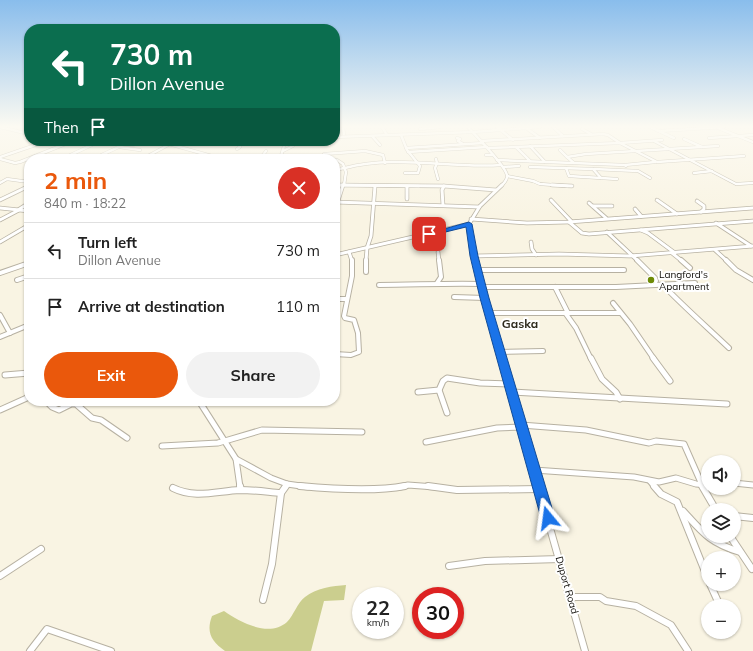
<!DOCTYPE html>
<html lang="en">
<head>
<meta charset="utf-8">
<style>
  :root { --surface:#fff; --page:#f2f2f2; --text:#222; --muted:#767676; --line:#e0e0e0; --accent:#ea580c }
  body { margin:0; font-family:Mulish,sans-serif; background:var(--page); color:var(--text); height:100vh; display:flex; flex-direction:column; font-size:15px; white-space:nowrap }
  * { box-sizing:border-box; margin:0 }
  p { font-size:13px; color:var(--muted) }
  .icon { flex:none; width:22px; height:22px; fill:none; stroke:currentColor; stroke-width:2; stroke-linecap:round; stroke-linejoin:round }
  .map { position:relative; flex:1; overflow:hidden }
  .drawer { position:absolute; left:24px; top:154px; width:316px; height:252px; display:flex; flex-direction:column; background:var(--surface); border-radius:16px; box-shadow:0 1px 3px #0004 }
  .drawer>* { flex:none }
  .hud { position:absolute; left:24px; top:24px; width:316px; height:122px; border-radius:16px; box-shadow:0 1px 3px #0004; background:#0b6e4f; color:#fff; overflow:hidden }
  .fabs { position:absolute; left:701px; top:455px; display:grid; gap:8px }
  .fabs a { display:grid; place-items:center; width:40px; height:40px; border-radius:50%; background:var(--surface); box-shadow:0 1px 3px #0004; font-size:20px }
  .speed { position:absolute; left:352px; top:587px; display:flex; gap:8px; font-size:20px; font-weight:700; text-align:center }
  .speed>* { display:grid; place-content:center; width:52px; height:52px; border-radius:50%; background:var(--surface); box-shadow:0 1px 3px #0004; line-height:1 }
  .speed small { font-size:10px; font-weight:400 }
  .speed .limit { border:6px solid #d22; background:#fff; color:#111 }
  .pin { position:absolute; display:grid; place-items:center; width:34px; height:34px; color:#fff; margin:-17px; border-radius:8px; box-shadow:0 2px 6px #0006 }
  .me { position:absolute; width:44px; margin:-22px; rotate:344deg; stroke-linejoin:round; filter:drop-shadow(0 0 3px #0008) }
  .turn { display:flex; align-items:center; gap:14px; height:84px; padding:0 20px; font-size:18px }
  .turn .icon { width:52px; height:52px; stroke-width:2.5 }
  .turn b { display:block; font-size:28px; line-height:34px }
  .then { display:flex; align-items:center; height:38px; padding:0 20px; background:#0003; gap:8px; font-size:15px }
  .round { display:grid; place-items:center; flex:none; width:42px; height:42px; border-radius:21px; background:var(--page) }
  .overview { display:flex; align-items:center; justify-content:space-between; height:68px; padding:0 20px }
  h1 { font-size:24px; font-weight:700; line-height:30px; color:var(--accent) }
  .primary-button { display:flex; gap:8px; margin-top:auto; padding:8px 20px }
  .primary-button a { flex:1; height:46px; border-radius:24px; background:var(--accent); color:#fff; font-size:16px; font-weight:700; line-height:46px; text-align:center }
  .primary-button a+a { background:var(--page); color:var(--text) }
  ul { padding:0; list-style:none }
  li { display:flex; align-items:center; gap:12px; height:56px; padding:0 20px; border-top:1px solid var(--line) }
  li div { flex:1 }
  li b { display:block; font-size:15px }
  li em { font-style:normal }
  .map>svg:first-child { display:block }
</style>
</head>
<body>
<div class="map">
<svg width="753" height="651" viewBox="0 0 753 651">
  <rect width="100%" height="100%" fill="#f9f4e3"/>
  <path fill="#cbce8e" d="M346 585 344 600 324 601 311 651H225C211 641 206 632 212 616L224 611C240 622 269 638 287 622 294 615 297 603 305 597 316 588 333 586 346 585Z"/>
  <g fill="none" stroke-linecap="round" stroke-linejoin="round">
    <g stroke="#b7b1a2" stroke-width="3.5">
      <g id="minor-far4">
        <polyline points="0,127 29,134"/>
        <polyline points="343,127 344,134"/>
        <polyline points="382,127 387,135"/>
        <path d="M468 127C476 136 505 165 507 175 508 180 504 183 501 186"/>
        <polyline points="497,127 513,140"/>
        <polyline points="553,127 563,136"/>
        <polyline points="650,127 674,138"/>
        <polyline points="526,128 540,138"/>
        <polyline points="718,128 753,142"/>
        <polyline points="420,129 441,127"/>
        <polyline points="582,129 591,134"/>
        <polyline points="659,131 724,127"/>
        <polyline points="401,135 407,150 420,166 418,173 405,173"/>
        <polyline points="372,136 380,145"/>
        <polyline points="335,137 473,132 540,127"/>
        <polyline points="457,138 460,139 458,141 463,144"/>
        <polyline points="709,138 753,135"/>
        <polyline points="684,139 702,147"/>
        <polyline points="113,141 111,142 132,145 148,141"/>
        <polyline points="158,141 219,158 259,159"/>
        <polyline points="481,141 603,134 608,135 620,143 662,140"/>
        <polyline points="654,141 736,184 753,183"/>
        <polyline points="96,143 103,144 111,142"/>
        <polyline points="530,146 545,162"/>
        <polyline points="119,147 140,150"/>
        <polyline points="516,147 530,161"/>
        <polyline points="406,148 483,143"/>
        <polyline points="488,148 620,143 657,162 744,156"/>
        <polyline points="237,149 240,147 237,143 238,141"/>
        <polyline points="560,150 567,157"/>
        <polyline points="283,151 293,146"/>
        <polyline points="408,152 487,147"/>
        <polyline points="486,155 493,155"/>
        <polyline points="0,157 47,141"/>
        <polyline points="146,157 170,144"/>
        <polyline points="0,159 15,163 20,162 73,141"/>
        <polyline points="62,159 96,143 90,141"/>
        <polyline points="93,159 125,144"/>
        <polyline points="260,159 266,151"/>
        <polyline points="280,159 284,146"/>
        <polyline points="319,159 337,160 343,164 346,172 344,185"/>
        <polyline points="323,159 324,154 365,151 383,155 385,163"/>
        <polyline points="436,159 437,163 435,168 438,179"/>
        <polyline points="497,160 625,165"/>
        <polyline points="574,163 567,157 586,154 718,146"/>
        <polyline points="626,166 625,165 655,162"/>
        <polyline points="503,167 519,166"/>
        <polyline points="530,167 593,169 601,178"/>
        <path d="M345 168C396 154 450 169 501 165"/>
        <polyline points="566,168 569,176 617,179"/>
        <polyline points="594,169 638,171 650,178"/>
        <polyline points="335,170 344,168"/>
        <polyline points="694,173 712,171"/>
        <polyline points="507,176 533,181"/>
        <polyline points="533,181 540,184 568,186"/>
        <polyline points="0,183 7,179 29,182"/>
        <polyline points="335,185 419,186"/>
      </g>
    </g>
    <g stroke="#b7b1a2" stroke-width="4.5">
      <g id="minor-far3">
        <polyline points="335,185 444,186 496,190"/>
        <polyline points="552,185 572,186"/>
        <polyline points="407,186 407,199"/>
        <polyline points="0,200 29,186"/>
        <polyline points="551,200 571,221"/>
        <polyline points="657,200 677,214"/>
        <polyline points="697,201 704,206 704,209 701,212"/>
        <polyline points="335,202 479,207"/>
        <polyline points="589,203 606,218"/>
        <polyline points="443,205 442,190 444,186"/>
        <polyline points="593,206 612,206"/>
        <polyline points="0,208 29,211"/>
        <polyline points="635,209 641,216"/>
        <polyline points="18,210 29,203"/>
        <polyline points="335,210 343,185"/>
        <polyline points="471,219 527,223 569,222 753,208"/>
        <polyline points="0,220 19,210"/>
        <polyline points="569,222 582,233 589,234 753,221"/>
        <polyline points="716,223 751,246"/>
        <polyline points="641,230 648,233 675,253"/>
        <polyline points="607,232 638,261"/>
        <polyline points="0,242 29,225"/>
        <polyline points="531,242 532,249 536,255"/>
        <polyline points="27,250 29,249"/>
        <polyline points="715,250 727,261"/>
        <polyline points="349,252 352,261"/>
        <polyline points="438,252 439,261"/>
        <polyline points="672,253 682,261"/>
        <polyline points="335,255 469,224"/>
        <polyline points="474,256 559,254 630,256 753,246"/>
        <polyline points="366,261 367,248 371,236 375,186"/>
        <polyline points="475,261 469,224 480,206 502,185"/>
      </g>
    </g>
    <g stroke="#b7b1a2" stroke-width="6">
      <g id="minor-far2">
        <polyline points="475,260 502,359"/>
        <polyline points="637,260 655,278 656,281 653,284"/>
        <polyline points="681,260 690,268"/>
        <polyline points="726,260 736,270 753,280"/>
        <polyline points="477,270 624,270"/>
        <polyline points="366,272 366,260"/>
        <polyline points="0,273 29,263"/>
        <polyline points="17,280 29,276"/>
        <polyline points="437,283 441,277 439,260"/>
        <path d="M379 285C413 285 447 283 481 284"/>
        <path d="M663 285C684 307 707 327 729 348"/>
        <polyline points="482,287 616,287 695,283"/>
        <polyline points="555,287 568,313"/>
        <polyline points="454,297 485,298"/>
        <polyline points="335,299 347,299"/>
        <polyline points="613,303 630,324 654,359"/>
        <polyline points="489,313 620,313"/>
        <polyline points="566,314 576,328 591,359"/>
        <polyline points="0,315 10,333"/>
        <polyline points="0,337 29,325"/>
        <polyline points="500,352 543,351"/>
        <polyline points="335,354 351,355 359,352 358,333 354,320 345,318 344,316 352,276 352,260"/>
      </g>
    </g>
    <g stroke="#b7b1a2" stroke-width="7">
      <g id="minor-far1">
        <polyline points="502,358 538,487"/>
        <polyline points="591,358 602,379 616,392 620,399"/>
        <polyline points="653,358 670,381"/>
        <polyline points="5,375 29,373"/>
        <polyline points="439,390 447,413"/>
        <polyline points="418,392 439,390 443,381 447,378 480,383 510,384"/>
        <polyline points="512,392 727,404"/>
        <polyline points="46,401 52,407 59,410 71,404 76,404 92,418 101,420 127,438"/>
        <polyline points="199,401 236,459 271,478 287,484 308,487"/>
        <polyline points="0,410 29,397"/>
        <polyline points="521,425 586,430 649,443 656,441 684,444 703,487"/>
        <polyline points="426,442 497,428 522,427"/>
        <polyline points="162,446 218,443 262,430 362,432"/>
        <polyline points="236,459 240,487"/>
        <polyline points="534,470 634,477 659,482 676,478 696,484 708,485"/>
        <polyline points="650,481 655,487"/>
        <polyline points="734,483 753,485"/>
        <polyline points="285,487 287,484"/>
        <polyline points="400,487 408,485 435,487"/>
      </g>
    </g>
    <g stroke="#b7b1a2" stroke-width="8">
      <g id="minor">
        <polyline points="240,486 241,490"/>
        <path d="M300 486C332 489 374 492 405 486"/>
        <polyline points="428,486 457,490 540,489"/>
        <polyline points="538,486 585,651"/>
        <polyline points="654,486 661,494 677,502 708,579"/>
        <polyline points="702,486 716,510"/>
        <path d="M173 488C195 499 217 491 240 490 254 490 268 492 281 493"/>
        <path d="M683 511C703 533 710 543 740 552"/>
        <polyline points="734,516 753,518"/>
        <polyline points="730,536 752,569"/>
        <polyline points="449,566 485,561 560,559"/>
        <polyline points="0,576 41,549"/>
        <polyline points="710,584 720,606"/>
        <polyline points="571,597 600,597 606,601 636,606 671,625 688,651"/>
        <polyline points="263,600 272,564 281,493 286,486"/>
        <polyline points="30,651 47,629 111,651"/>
      </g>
    </g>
    <use href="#minor-far4" stroke="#fff" stroke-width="2.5"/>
    <use href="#minor-far3" stroke="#fff" stroke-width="3"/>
    <use href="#minor-far2" stroke="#fff" stroke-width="4"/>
    <use href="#minor-far1" stroke="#fff" stroke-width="5"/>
    <use href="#minor" stroke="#fff" stroke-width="6"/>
  </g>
  <linearGradient id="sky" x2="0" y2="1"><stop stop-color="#89bdec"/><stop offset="0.58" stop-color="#fcfaf2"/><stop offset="1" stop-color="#fcfaf2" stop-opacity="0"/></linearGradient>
  <rect width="753" height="218" fill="url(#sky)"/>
  <polygon fill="#1a73e8" stroke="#114b97" points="469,222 472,224 478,256 489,298 555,518 553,522 548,524 543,522 541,518 480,298 470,256 466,227 429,236 426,234"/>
  <circle fill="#6e8b06" stroke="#fff" stroke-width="1.5" cx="651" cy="280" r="4"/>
  <g text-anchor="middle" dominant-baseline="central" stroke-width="4" stroke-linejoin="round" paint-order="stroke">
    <g font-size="10" fill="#0e0c07" stroke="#fff" text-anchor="start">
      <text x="659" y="274">Langford's<tspan x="659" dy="12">Apartment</tspan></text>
    </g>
    <g font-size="10" fill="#0e0c07" stroke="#fff">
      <text transform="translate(567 585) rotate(74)">Duport Road</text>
    </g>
    <g font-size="12" font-weight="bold" fill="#2e2a1d" stroke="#fff">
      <text x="520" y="323">Gaska</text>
    </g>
  </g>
</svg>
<div class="fabs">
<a><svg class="icon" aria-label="sound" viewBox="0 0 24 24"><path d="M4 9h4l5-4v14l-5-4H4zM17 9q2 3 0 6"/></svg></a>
<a><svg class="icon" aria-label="layers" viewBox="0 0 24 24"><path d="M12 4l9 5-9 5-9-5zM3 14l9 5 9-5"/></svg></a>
<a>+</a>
<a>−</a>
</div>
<div class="speed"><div>22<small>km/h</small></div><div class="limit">30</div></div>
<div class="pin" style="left:429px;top:234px;background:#d93025"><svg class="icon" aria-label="arrive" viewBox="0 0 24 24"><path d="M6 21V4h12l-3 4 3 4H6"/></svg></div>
<svg class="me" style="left:548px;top:518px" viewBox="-20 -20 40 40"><path d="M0-17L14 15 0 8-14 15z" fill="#1a73e8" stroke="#fff" stroke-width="4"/></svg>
<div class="hud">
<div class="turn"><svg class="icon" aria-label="left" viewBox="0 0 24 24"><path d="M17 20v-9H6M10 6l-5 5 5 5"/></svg><div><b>730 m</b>Dillon Avenue</div></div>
<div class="then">Then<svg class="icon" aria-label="arrive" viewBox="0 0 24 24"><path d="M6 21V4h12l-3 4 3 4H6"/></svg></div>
</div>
<section class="drawer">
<div class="overview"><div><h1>2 min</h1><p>840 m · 18:22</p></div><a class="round" style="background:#d93025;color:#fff"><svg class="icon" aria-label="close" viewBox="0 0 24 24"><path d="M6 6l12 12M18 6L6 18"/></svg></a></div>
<ul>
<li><svg class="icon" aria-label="left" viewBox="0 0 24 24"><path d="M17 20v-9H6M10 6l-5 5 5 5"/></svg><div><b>Turn left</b><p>Dillon Avenue</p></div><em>730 m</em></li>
<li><svg class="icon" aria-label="arrive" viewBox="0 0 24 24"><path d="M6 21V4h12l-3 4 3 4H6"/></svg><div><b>Arrive at destination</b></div><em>110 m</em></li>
</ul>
<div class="primary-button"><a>Exit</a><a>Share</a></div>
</section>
</div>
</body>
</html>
